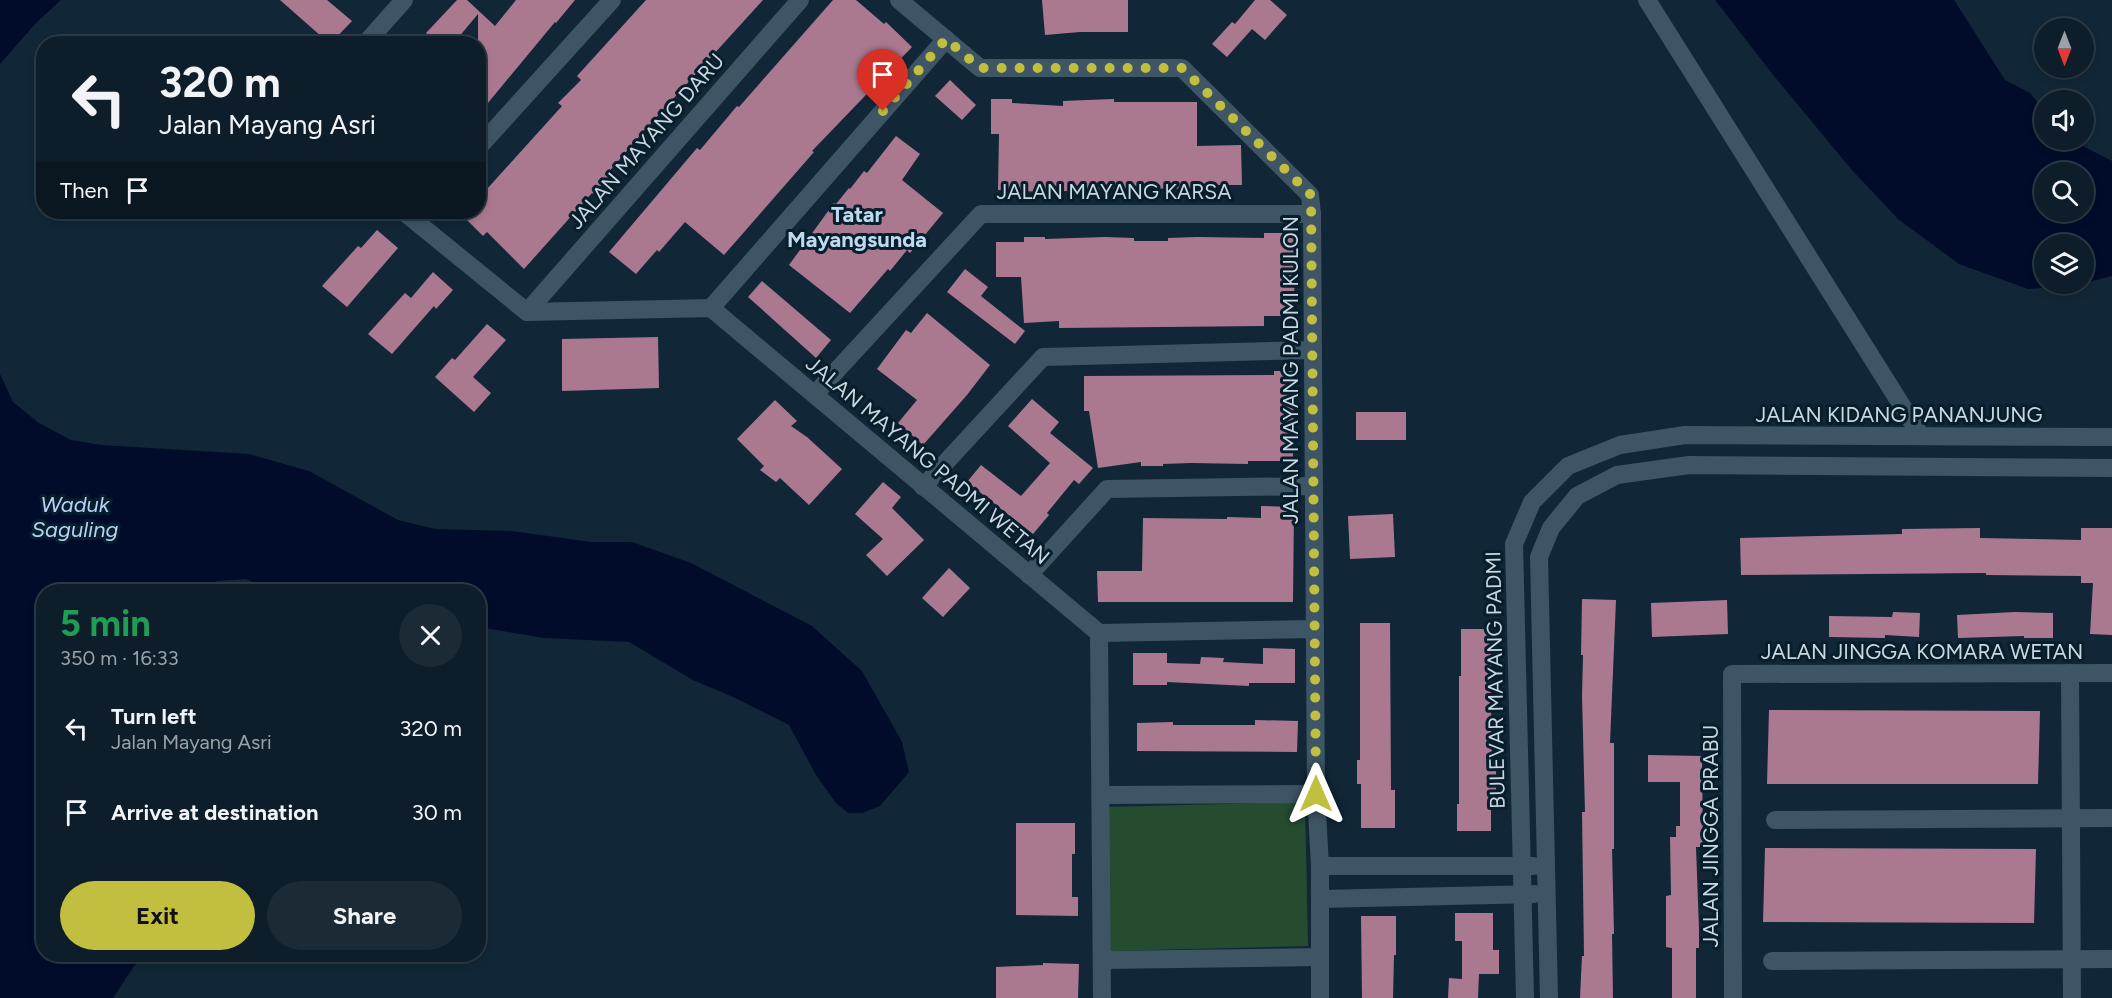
<!DOCTYPE html>
<html lang="en">
<head>
<meta charset="utf-8">
<style>
  :root { --surface:#0d1d29; --page:#1b2a35; --text:#f1f3f6; --muted:#9aa2a8; --line:#2d3b46; --accent:#c1be40 }
  body { margin:0; font-family:Figtree,sans-serif; background:var(--page); color:var(--text); height:100vh; display:flex; flex-direction:column; font-size:22px; white-space:nowrap }
  * { box-sizing:border-box; margin:0 }
  p { font-size:20px; color:var(--muted) }
  .icon { flex:none; width:33px; height:33px; fill:none; stroke:currentColor; stroke-width:2; stroke-linecap:round; stroke-linejoin:round }
  .map { position:relative; flex:1; overflow:hidden }
  .sheet { position:absolute; left:36px; top:584px; width:450px; height:378px; display:flex; flex-direction:column; background:var(--surface); border-radius:24px; box-shadow:0 3px 9px #0003,0 0 0 2px var(--line) }
  .sheet>* { flex:none }
  .guide { position:absolute; left:36px; top:36px; width:450px; height:183px; border-radius:24px; box-shadow:0 3px 9px #0003,0 0 0 2px var(--line); background:#0d1d29; color:var(--text); overflow:hidden }
  .needle { width:39px; rotate:180deg }
  .controls { position:absolute; left:2034px; top:18px; display:grid; gap:12px }
  .controls a { display:grid; place-items:center; width:60px; height:60px; border-radius:50%; background:var(--surface); box-shadow:0 3px 9px #0003,0 0 0 2px var(--line); font-size:30px }
  .pin { position:absolute; display:grid; place-items:center; width:51px; height:51px; color:#fff; margin:-62px -26px; border-radius:50% 50% 50% 0; rotate:-45deg; box-shadow:0 0 6px #0007 }
  .pin .icon { rotate:45deg }
  .me { position:absolute; width:66px; margin:-33px; rotate:0deg; stroke-linejoin:round; filter:drop-shadow(0 0 4px #0008) }
  .turn { display:flex; align-items:center; gap:21px; height:126px; padding:0 24px; font-size:27px }
  .turn .icon { width:78px; height:78px; stroke-width:2.5 }
  .turn b { display:block; font-size:42px; line-height:51px }
  .then { display:flex; align-items:center; height:57px; padding:0 24px; background:#0003; gap:12px; font-size:22px }
  .round { display:grid; place-items:center; flex:none; width:63px; height:63px; border-radius:32px; background:var(--page) }
  .overview { display:flex; align-items:center; justify-content:space-between; height:102px; padding:0 24px }
  h1 { font-size:36px; font-weight:700; line-height:45px; color:#1e9e55 }
  .primary-button { display:flex; gap:12px; margin-top:auto; padding:12px 24px }
  .primary-button a { flex:1; height:69px; border-radius:36px; background:var(--accent); color:#111; font-size:24px; font-weight:700; line-height:69px; text-align:center }
  .primary-button a+a { background:var(--page); color:var(--text) }
  ul { padding:0; list-style:none }
  li { display:flex; align-items:center; gap:18px; height:84px; padding:0 24px }
  li div { flex:1 }
  li b { display:block; font-size:22px }
  li em { font-style:normal }
  .map>svg:first-child { display:block }
</style>
</head>
<body>
<div class="map">
<svg width="2112" height="998" viewBox="0 0 2112 998">
  <rect width="100%" height="100%" fill="#112737"/>
  <polygon fill="#264c30" points="1305,802 1308,946 1109,951 1106,807"/>
  <g fill="#000c2a" fill-rule="evenodd">
    <polygon points="0,0 61,0 36,23 0,64"/>
    <path d="M1715 0H1954L2005 80 2030 93 2044 111V140H2071L2112 161V276L2084 283V244H2044V284H2082L2028 289 1959 264 1898 219 1851 169 1774 76ZM2044 172H2084V212H2044Z"/>
    <polygon points="0,374 13,402 39,423 71,440 101,445 249,454 309,471 398,520 435,529 512,531 591,542 632,542 691,563 812,626 862,671 902,742 909,772 880,806 862,813 848,813 836,803 816,775 789,725 733,697 693,680 629,642 544,638 479,627 478,591 273,591 246,579 217,581 190,591 44,591 44,954 148,954 134,966 113,998 0,998"/>
  </g>
  <g fill="#aa7990">
    <polygon points="280,0 327,0 352,21 330,44"/>
    <polygon points="457,0 467,0 495,26 516,0 575,0 556,23 555,22 478,115 478,14 453,44 437,44 426,33"/>
    <polygon points="646,0 763,0 643,132 607,174 609,176 594,194 592,193 524,269 487,232 483,236 459,212 478,212 478,199 562,106 558,103 581,80 577,76"/>
    <polygon points="833,0 856,0 884,24 886,22 912,47 812,151 814,152 724,255 685,222 659,252 657,250 636,274 609,252 697,148 700,150 737,106 739,107"/>
    <polygon points="1042,0 1128,0 1128,32 1080,32 1045,35"/>
    <polygon points="1255,0 1270,0 1287,15 1265,40 1252,29 1227,57 1212,44 1232,22 1235,24"/>
    <polygon points="950,80 976,105 962,120 935,96"/>
    <polygon points="991,99 1012,99 1012,103 1063,106 1063,101 1087,100 1114,99 1114,102 1197,102 1197,146 1241,145 1242,185 1192,185 1192,189 1134,188 1044,192 998,190 999,134 991,134"/>
    <polygon points="896,136 920,154 902,180 943,213 910,253 907,250 890,271 888,269 850,313 789,265 834,203 836,204 849,188 850,189 864,171 867,173"/>
    <polygon points="377,230 398,248 347,307 322,286 358,246 361,248"/>
    <polygon points="1264,233 1295,233 1294,316 1264,316 1264,326 1059,328 1059,321 1024,323 1021,277 996,277 996,242 1024,242 1024,237 1045,237 1045,239 1105,237 1134,238 1134,241 1168,241 1168,238 1197,237 1264,238"/>
    <polygon points="965,269 988,287 981,296 1025,331 1015,344 947,292"/>
    <polygon points="433,272 453,290 436,309 434,306 392,354 368,334 405,293 411,298"/>
    <polygon points="762,281 831,340 816,358 748,297"/>
    <polygon points="927,313 990,365 967,395 923,445 898,423 917,400 877,369 906,330 911,333"/>
    <polygon points="487,324 506,340 473,377 491,393 474,412 435,377 452,358 455,360"/>
    <polygon points="658,337 659,388 562,391 562,339"/>
    <polygon points="1274,371 1294,371 1293,461 1248,461 1248,464 1191,463 1163,464 1163,466 1141,466 1141,462 1098,468 1089,411 1084,411 1084,376 1274,375"/>
    <polygon points="1032,399 1059,422 1050,433 1093,468 1079,484 1074,480 1047,513 1049,515 1033,534 967,482 981,465 1021,496 1050,463 1008,426"/>
    <polygon points="775,400 797,421 791,426 807,437 842,469 809,505 780,478 776,482 760,470 764,466 737,439"/>
    <rect x="1356" y="412" width="50" height="28"/>
    <polygon points="883,482 901,497 892,508 924,540 887,576 866,555 883,539 855,514"/>
    <polygon points="1261,506 1294,507 1293,602 1098,602 1097,571 1142,571 1143,518 1227,519 1227,517 1261,518"/>
    <polygon points="1393,514 1395,557 1350,559 1348,516"/>
    <polygon points="1980,528 1980,538 2081,540 2081,528 2112,528 2112,635 2090,634 2093,583 2081,583 2081,576 1986,575 1986,573 1741,575 1740,538 1902,534 1902,529"/>
    <polygon points="949,568 970,588 943,617 922,598"/>
    <polygon points="1582,599 1616,600 1610,743 1614,743 1614,849 1612,849 1614,934 1612,934 1613,998 1580,998 1582,956 1584,956 1582,812 1585,812 1582,696 1583,655 1581,655"/>
    <polygon points="1727,600 1728,634 1652,637 1651,603"/>
    <polygon points="1893,612 1920,613 1919,637 1885,635 1885,638 1829,637 1829,616 1892,617"/>
    <polygon points="2015,612 2053,613 2053,638 2024,638 2024,636 1958,638 1957,615"/>
    <polygon points="1360,623 1390,623 1391,790 1395,790 1395,828 1361,828 1361,784 1357,784 1357,760 1360,760"/>
    <polygon points="1461,629 1492,629 1491,700 1492,771 1496,771 1496,795 1491,795 1491,831 1457,831 1457,804 1459,804 1459,676 1461,676"/>
    <polygon points="1263,648 1295,649 1295,683 1249,683 1249,686 1167,682 1167,685 1133,685 1133,653 1167,653 1167,663 1200,664 1201,657 1224,658 1223,662 1263,664"/>
    <polygon points="1769,710 2040,711 2038,784 1767,784"/>
    <polygon points="1255,720 1298,721 1297,752 1137,751 1137,723 1173,722 1173,725 1255,725"/>
    <polygon points="1648,755 1702,756 1703,847 1696,847 1699,929 1699,948 1696,948 1696,998 1672,998 1672,948 1666,947 1666,896 1671,895 1670,837 1676,837 1676,826 1680,826 1680,782 1648,782"/>
    <polygon points="1016,823 1075,823 1075,854 1072,854 1072,897 1078,897 1078,916 1016,915"/>
    <polygon points="1765,848 2036,849 2034,923 1763,922"/>
    <polygon points="1455,913 1493,913 1493,950 1499,950 1499,974 1479,974 1478,998 1448,998 1449,978 1462,979 1462,941 1455,941"/>
    <polygon points="1361,916 1396,916 1396,955 1394,955 1393,998 1362,998"/>
    <polygon points="1043,963 1079,964 1078,998 996,998 996,967 1043,965"/>
  </g>
  <g fill="none" stroke-linecap="round" stroke-linejoin="round">
    <g stroke="#3e5566" stroke-width="18">
      <polyline points="899,0 980,68 1182,68 1310,195 1312,214 1316,794 1320,866 1320,998"/>
      <polyline points="1647,0 1921,436"/>
      <polyline points="365,44 404,0"/>
      <polyline points="478,148 612,0"/>
      <polyline points="404,212 527,312 711,308 1099,633 1102,998"/>
      <polyline points="711,308 946,39"/>
      <polyline points="527,312 800,0"/>
      <polyline points="815,394 981,214 1312,214"/>
      <polyline points="923,487 1043,357 1313,350"/>
      <polyline points="1029,575 1107,489 1314,486"/>
      <polyline points="1099,633 1315,629"/>
      <polyline points="2070,673 2072,998"/>
      <polyline points="1101,795 1316,794"/>
      <polyline points="1775,820 2112,818"/>
      <polyline points="1320,866 1534,866"/>
      <polyline points="1320,899 1534,894"/>
      <polyline points="1103,960 1320,957"/>
      <polyline points="1772,961 2112,959"/>
      <polyline points="1525,998 1514,544 1532,502 1568,466 1620,445 1685,435 2112,437"/>
      <polyline points="1549,998 1539,557 1551,528 1577,496 1617,475 1689,465 2112,468"/>
      <polyline points="1733,998 1732,674 2112,673"/>
    </g>
  </g>
  <g fill="none" stroke-linecap="round" stroke-linejoin="round">
    <polyline stroke="#c1be40" stroke-width="10" stroke-dasharray="0 18" points="883,111 946,39 980,68 1182,68 1311,195 1316,794"/>
  </g>
  <g text-anchor="middle" dominant-baseline="central" stroke-width="6" stroke-linejoin="round" paint-order="stroke">
    <g font-size="21" fill="#cad7e1" stroke="#071e2c">
      <text transform="translate(646 141) rotate(-49)">JALAN MAYANG DARU</text>
      <text x="1114" y="191">JALAN MAYANG KARSA</text>
      <text transform="translate(1290 370) rotate(-90)">JALAN MAYANG PADMI KULON</text>
      <text x="1899" y="414">JALAN KIDANG PANANJUNG</text>
      <text transform="translate(928 460) rotate(40)">JALAN MAYANG PADMI WETAN</text>
      <text x="1922" y="651">JALAN JINGGA KOMARA WETAN</text>
      <text transform="translate(1495 680) rotate(-91)">BULEVAR MAYANG PADMI</text>
      <text transform="translate(1710 836) rotate(-90)">JALAN JINGGA PRABU</text>
    </g>
    <g font-size="22" font-weight="bold" fill="#bfdaee" stroke="#071e2c">
      <text x="857" y="214">Tatar<tspan x="857" dy="25">Mayangsunda</tspan></text>
    </g>
    <g font-size="22" font-style="italic" fill="#b9d1f6" stroke="#071e2c">
      <text x="75" y="504">Waduk<tspan x="75" dy="25">Saguling</tspan></text>
    </g>
  </g>
</svg>
<div class="controls">
<a><svg class="needle" viewBox="-14 -14 28 28"><path d="M0-13l5 13h-10z" fill="#e53935"/><path d="M0 13l5-13h-10z" fill="#9aa2a8"/></svg></a>
<a><svg class="icon" aria-label="sound" viewBox="0 0 24 24"><path d="M4 9h4l5-4v14l-5-4H4zM17 9q2 3 0 6"/></svg></a>
<a><svg class="icon" aria-label="search" viewBox="0 0 24 24"><circle cx="10" cy="10" r="6"/><path d="M15 15l6 6"/></svg></a>
<a><svg class="icon" aria-label="layers" viewBox="0 0 24 24"><path d="M12 4l9 5-9 5-9-5zM3 14l9 5 9-5"/></svg></a>
</div>
<div class="pin" style="left:883px;top:111px;background:#d93025"><svg class="icon" aria-label="arrive" viewBox="0 0 24 24"><path d="M6 21V4h12l-3 4 3 4H6"/></svg></div>
<svg class="me" style="left:1316px;top:794px" viewBox="-20 -20 40 40"><path d="M0-17L14 15 0 8-14 15z" fill="#c1be40" stroke="#fff" stroke-width="4"/></svg>
<div class="guide">
<div class="turn"><svg class="icon" aria-label="left" viewBox="0 0 24 24"><path d="M17 20v-9H6M10 6l-5 5 5 5"/></svg><div><b>320 m</b>Jalan Mayang Asri</div></div>
<div class="then">Then<svg class="icon" aria-label="arrive" viewBox="0 0 24 24"><path d="M6 21V4h12l-3 4 3 4H6"/></svg></div>
</div>
<section class="sheet">
<div class="overview"><div><h1>5 min</h1><p>350 m · 16:33</p></div><a class="round"><svg class="icon" aria-label="close" viewBox="0 0 24 24"><path d="M6 6l12 12M18 6L6 18"/></svg></a></div>
<ul>
<li><svg class="icon" aria-label="left" viewBox="0 0 24 24"><path d="M17 20v-9H6M10 6l-5 5 5 5"/></svg><div><b>Turn left</b><p>Jalan Mayang Asri</p></div><em>320 m</em></li>
<li><svg class="icon" aria-label="arrive" viewBox="0 0 24 24"><path d="M6 21V4h12l-3 4 3 4H6"/></svg><div><b>Arrive at destination</b></div><em>30 m</em></li>
</ul>
<div class="primary-button"><a>Exit</a><a>Share</a></div>
</section>
</div>
</body>
</html>
